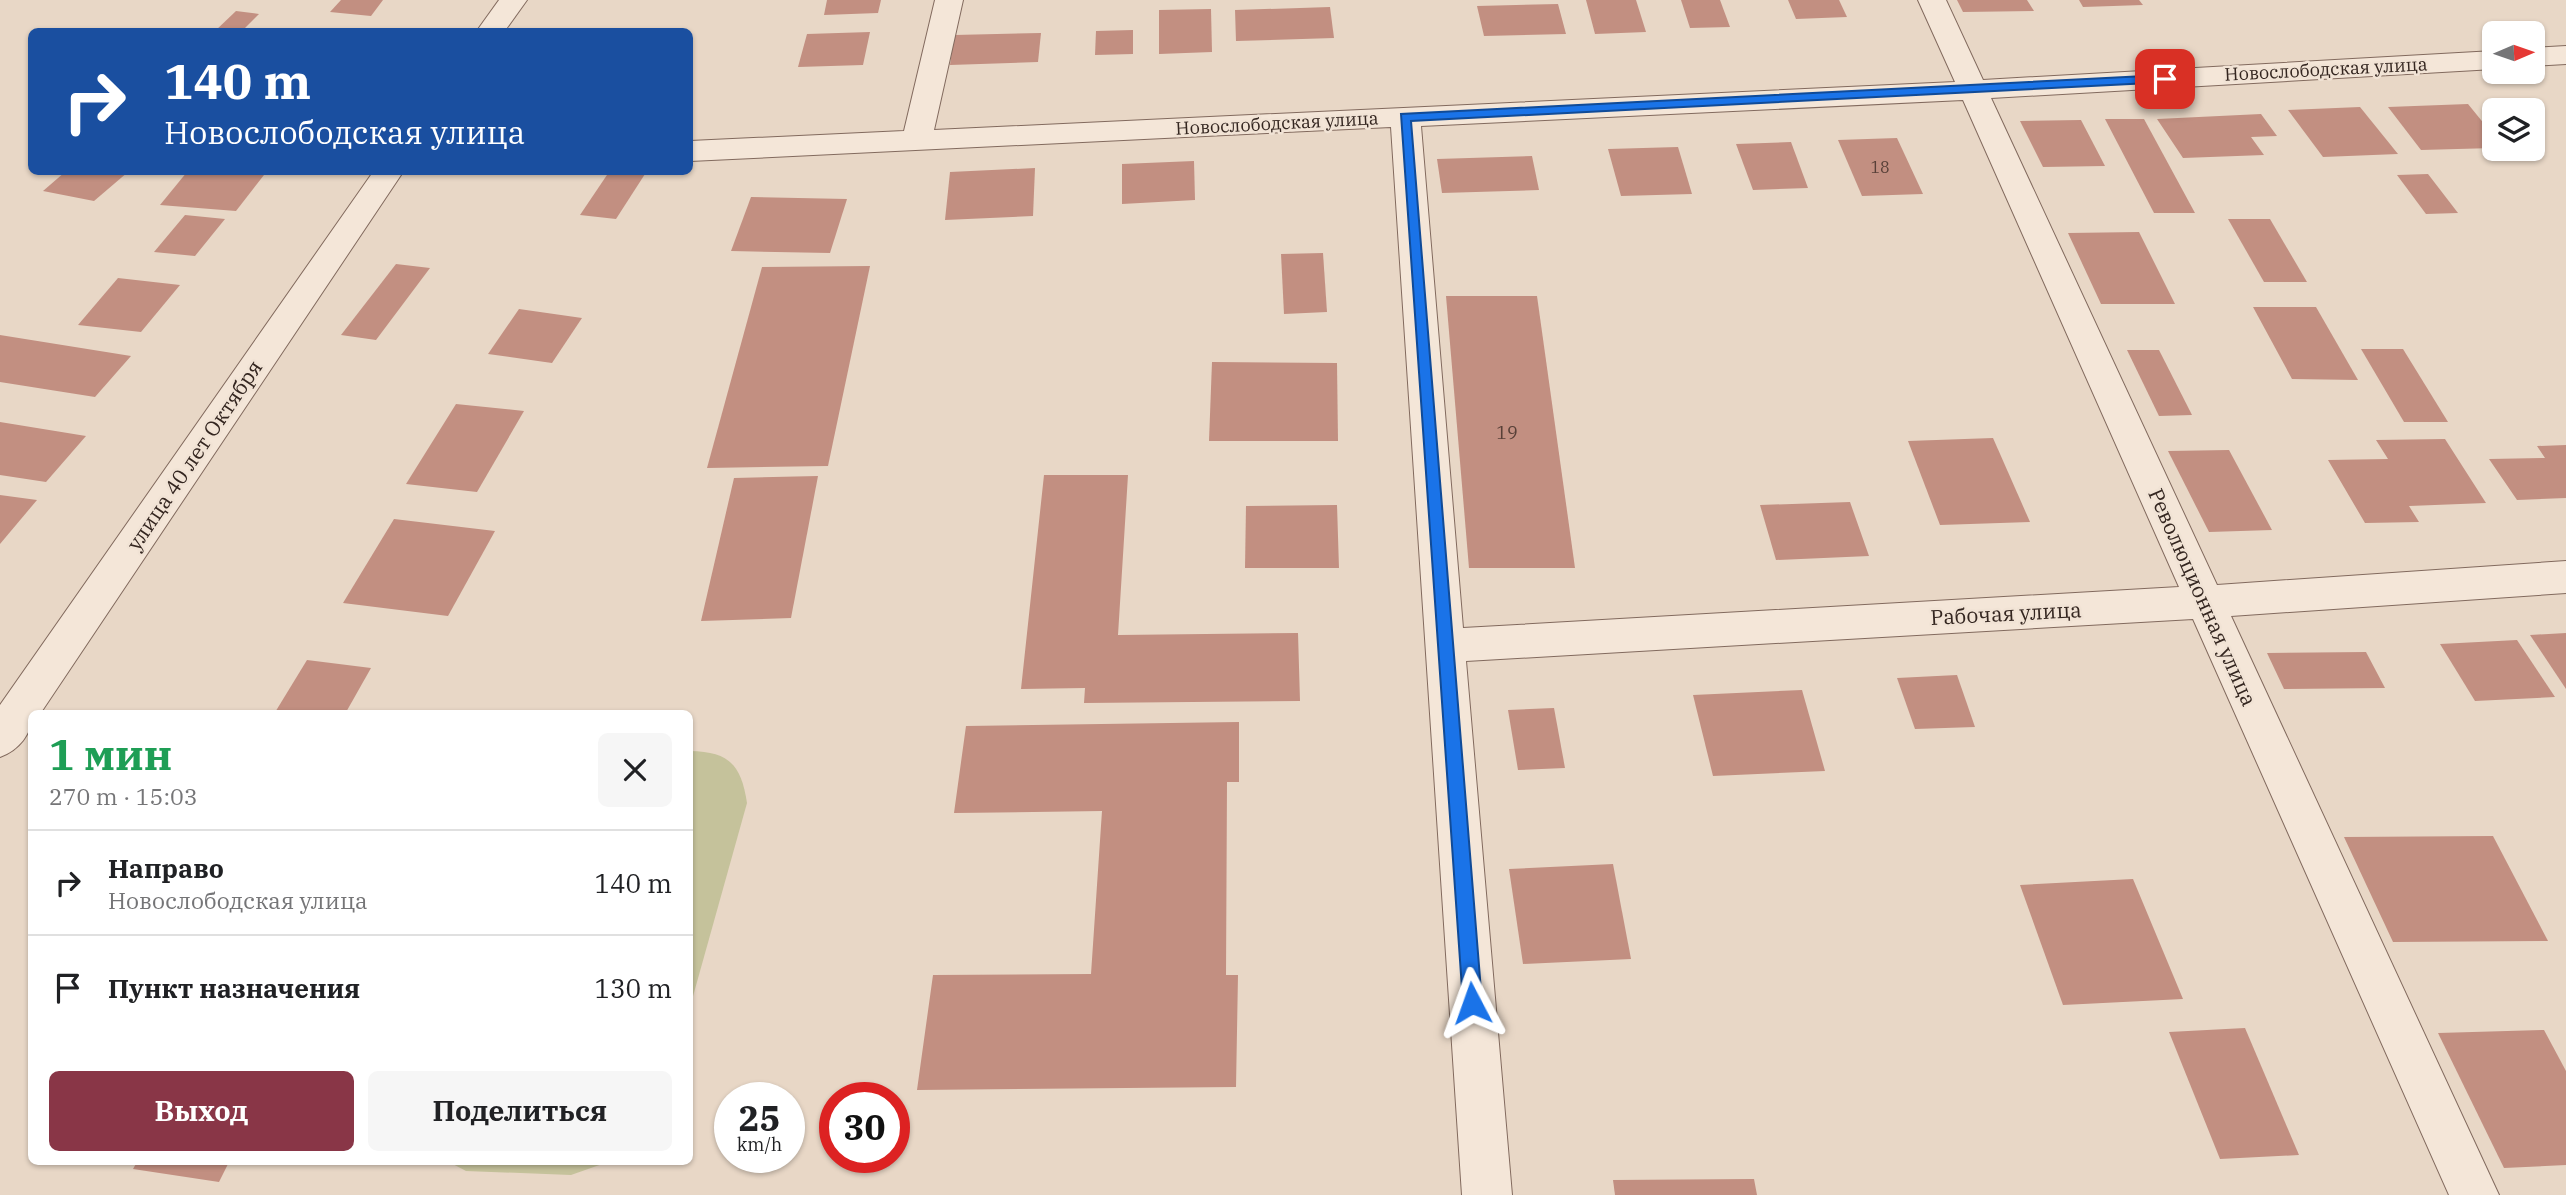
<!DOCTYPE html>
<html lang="ru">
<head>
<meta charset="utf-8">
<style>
  :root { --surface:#fff; --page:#f6f6f6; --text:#202124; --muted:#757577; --line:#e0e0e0; --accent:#893647 }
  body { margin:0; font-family:"IBM Plex Serif",serif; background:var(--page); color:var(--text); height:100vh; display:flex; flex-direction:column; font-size:26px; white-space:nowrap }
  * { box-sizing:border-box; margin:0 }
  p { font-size:23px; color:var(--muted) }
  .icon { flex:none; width:38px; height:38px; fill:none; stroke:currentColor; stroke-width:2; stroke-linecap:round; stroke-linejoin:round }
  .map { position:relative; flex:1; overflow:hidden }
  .side { position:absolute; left:28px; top:710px; width:665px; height:455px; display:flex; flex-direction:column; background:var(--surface); border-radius:10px; box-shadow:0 2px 5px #0004 }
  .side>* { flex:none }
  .hud { position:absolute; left:28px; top:28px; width:665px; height:147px; border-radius:10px; box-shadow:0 2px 5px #0004; background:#1a4fa0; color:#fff; overflow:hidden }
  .needle { width:46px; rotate:88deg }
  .fabs { position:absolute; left:2482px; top:21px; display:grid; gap:14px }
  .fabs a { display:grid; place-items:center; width:63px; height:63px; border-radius:10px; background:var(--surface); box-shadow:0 2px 5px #0004; font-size:35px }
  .speed { position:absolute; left:714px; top:1082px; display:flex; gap:14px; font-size:35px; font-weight:700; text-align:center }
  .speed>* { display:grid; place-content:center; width:91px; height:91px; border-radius:50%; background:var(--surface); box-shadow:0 2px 5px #0004; line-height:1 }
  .speed small { font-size:18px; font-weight:400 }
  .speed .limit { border:10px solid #d22; background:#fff; color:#111 }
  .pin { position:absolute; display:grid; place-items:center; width:60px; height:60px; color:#fff; margin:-30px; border-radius:14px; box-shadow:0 4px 10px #0006 }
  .me { position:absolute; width:77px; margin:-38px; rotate:356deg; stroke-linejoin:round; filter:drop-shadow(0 0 5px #0008) }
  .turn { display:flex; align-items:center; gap:24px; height:147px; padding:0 21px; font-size:32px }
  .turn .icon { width:91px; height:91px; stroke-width:2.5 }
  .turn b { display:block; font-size:49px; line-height:60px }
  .round { display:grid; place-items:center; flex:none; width:74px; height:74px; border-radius:10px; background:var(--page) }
  .summary { display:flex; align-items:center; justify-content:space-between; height:119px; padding:0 21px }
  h1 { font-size:42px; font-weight:700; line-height:52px; color:#1e9e55 }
  .action { display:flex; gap:14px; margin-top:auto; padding:14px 21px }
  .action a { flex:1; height:80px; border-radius:10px; background:var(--accent); color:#fff; font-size:28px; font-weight:700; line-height:80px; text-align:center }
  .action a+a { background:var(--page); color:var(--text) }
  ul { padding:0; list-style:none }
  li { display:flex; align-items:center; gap:21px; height:105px; padding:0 21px; border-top:2px solid var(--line) }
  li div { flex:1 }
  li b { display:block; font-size:26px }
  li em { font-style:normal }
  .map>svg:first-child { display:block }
</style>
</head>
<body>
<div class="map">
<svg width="2566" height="1195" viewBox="0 0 2566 1195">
  <rect width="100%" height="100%" fill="#e8d7c6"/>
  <g fill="#c5c29b">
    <path d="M690 751C729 752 741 764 747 803L690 1007Z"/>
    <polygon points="449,1162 608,1162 571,1175 466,1171"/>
  </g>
  <g fill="#c28f81">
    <polygon points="341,0 383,0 371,16 330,12"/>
    <polygon points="827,0 881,0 878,13 824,15"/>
    <polygon points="1586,0 1636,0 1646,32 1595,34"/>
    <polygon points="1681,0 1720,0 1730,27 1690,28"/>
    <polygon points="1788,0 1839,0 1847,17 1796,19"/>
    <polygon points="1957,0 2027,0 2034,11 1963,12"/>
    <polygon points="2079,0 2139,0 2143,5 2083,7"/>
    <polygon points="1558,4 1566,34 1484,36 1477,6"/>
    <polygon points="1330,7 1334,38 1236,41 1235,10"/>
    <polygon points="1211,9 1212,52 1159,54 1159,10"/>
    <polygon points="236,11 259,14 241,32 214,32"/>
    <polygon points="1133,30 1133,54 1095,55 1096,31"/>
    <polygon points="870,32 863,65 798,67 807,34"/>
    <polygon points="1041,33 1038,62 950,65 954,35"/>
    <polygon points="2468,104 2494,136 2494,148 2421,150 2388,107"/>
    <polygon points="2360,107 2398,154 2323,157 2288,110"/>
    <polygon points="2261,114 2277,136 2251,137 2264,155 2183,158 2157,119"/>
    <polygon points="2105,119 2144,119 2195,213 2154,213"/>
    <polygon points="2081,120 2105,166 2043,167 2020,121"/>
    <polygon points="1897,138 1923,194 1862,196 1838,140"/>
    <polygon points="1791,142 1808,188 1753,190 1736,144"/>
    <polygon points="1678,147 1692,194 1621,196 1608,149"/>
    <polygon points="1532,156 1539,190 1442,193 1437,159"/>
    <polygon points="1194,161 1195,200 1122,204 1122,164"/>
    <polygon points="1035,168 1033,216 945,220 950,172"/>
    <polygon points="65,172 128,172 94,201 43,191"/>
    <polygon points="187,172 222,172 264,175 236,211 160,205"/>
    <polygon points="609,172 645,174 616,219 580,215"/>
    <polygon points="2428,174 2458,213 2426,214 2397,175"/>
    <polygon points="751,197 847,199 830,253 731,251"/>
    <polygon points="185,215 225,219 195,256 154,252"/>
    <polygon points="2228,219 2270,219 2307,282 2264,282"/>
    <polygon points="2139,232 2175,304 2101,304 2068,233"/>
    <polygon points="1323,253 1327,312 1284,314 1281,254"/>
    <polygon points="396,264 430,268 376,340 341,335"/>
    <polygon points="870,266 828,466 707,468 762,267"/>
    <polygon points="118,278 180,285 141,332 78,325"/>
    <polygon points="1446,296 1537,296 1575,568 1469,568"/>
    <polygon points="2253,307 2316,307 2358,380 2292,379"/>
    <polygon points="519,309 582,318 552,363 488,354"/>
    <polygon points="0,335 131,356 95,397 0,382"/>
    <polygon points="2361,349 2403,349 2448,422 2404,422"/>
    <polygon points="2127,350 2159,350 2192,415 2159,416"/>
    <polygon points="1212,362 1337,363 1338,441 1209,441"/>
    <polygon points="456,404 524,411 477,492 406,484"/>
    <polygon points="0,422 86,436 46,482 0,475"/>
    <polygon points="1993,438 2030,522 1940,525 1908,441"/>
    <polygon points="2445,439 2486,503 2409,506 2419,522 2365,523 2328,460 2388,459 2376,440"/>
    <polygon points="2566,445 2566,498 2517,500 2489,459 2545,458 2537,446"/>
    <polygon points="2229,450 2272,530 2209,532 2168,451"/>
    <polygon points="1044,475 1128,475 1118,635 1298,633 1300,701 1084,703 1085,688 1021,689"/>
    <polygon points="818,476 791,618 701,621 734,478"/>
    <polygon points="0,495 37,500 0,544"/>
    <polygon points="1850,502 1869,556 1776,560 1760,505"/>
    <polygon points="1337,505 1339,568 1245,568 1246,506"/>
    <polygon points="394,519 495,531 448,616 343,603"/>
    <polygon points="2566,633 2566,689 2530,635"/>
    <polygon points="2517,640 2555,697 2475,701 2440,644"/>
    <polygon points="2366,652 2385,688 2284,689 2267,653"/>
    <polygon points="307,660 371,668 345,714 274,714"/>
    <polygon points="1957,675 1975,727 1915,729 1897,678"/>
    <polygon points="1802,690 1825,771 1713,776 1693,695"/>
    <polygon points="1554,708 1565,768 1518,770 1508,710"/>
    <polygon points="1239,722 1239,782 1227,782 1226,975 1238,975 1236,1087 917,1090 933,975 1091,974 1102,811 954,813 966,726"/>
    <polygon points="2493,836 2548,941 2393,942 2344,837"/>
    <polygon points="1613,864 1631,959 1523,964 1509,869"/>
    <polygon points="2133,879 2183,999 2063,1005 2020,885"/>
    <polygon points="2245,1028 2299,1155 2220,1159 2169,1032"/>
    <polygon points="2544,1030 2566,1071 2566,1165 2504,1168 2438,1033"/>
    <polygon points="137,1162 229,1162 219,1182 133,1169"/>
    <polygon points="1754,1179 1757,1195 1615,1195 1613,1180"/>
  </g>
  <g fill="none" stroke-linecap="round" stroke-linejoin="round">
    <g stroke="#826a5e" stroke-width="2">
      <g id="minor">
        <path d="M935 0H963L934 130 1955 82 1918 0H1946L1983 80 2494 51V69L1991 98 2217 585 2566 561V593L2231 616 2499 1195H2449L2193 619 1466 661 1512 1195H1462L1391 127 690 161V141L904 131ZM1963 100 2179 587 1463 628 1421 126Z"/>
        <polygon points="2566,46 2566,64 2532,66 2532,48"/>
      </g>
    </g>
    <g stroke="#826a5e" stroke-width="2">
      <g id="tertiary">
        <polygon points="499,0 527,0 504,32 476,32"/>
        <path d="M373 172H403L40 714H32C32 734 19 750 0 757V705Z"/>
      </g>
    </g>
    <use href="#minor" fill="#f4e6d8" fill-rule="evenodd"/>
    <use href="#tertiary" fill="#f4e6d8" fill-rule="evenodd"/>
  </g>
  <polygon fill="#1a73e8" stroke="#114b97" stroke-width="2" points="2165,75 2169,76 2169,82 1411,121 1482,1003 1479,1010 1472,1012 1466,1010 1463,1003 1401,114"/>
  <g text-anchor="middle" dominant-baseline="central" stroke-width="5" stroke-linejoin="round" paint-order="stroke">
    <g font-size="16" fill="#584038">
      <text x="1880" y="167">18</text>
    </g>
    <g font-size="18" fill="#342620" stroke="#f1e3d5">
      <text transform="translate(2326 69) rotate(-3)">Новослободская улица</text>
      <text transform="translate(1277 123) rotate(-3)">Новослободская улица</text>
    </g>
    <g font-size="18" fill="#584038">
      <text x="1507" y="432">19</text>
    </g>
    <g font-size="21" fill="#342620" stroke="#f1e3d5">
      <text transform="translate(194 455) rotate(-56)">улица 40 лет Октября</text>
      <text transform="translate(2203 597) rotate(66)">Революционная улица</text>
      <text transform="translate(2006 613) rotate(-3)">Рабочая улица</text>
    </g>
  </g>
</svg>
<div class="fabs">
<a><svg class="needle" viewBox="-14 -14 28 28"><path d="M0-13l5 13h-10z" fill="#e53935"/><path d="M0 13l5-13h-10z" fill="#757577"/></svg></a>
<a><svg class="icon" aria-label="layers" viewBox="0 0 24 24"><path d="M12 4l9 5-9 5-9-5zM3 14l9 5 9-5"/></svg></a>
</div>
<div class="speed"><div>25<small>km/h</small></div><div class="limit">30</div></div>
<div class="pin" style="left:2165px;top:79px;background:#d93025"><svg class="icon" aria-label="arrive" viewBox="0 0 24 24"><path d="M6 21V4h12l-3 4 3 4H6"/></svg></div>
<svg class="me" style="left:1472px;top:1003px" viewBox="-20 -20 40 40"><path d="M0-17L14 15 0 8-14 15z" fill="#1a73e8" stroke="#fff" stroke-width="4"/></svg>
<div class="hud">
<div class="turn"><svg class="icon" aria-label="right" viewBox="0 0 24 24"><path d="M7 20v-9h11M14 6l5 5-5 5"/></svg><div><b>140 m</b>Новослободская улица</div></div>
</div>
<section class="side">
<div class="summary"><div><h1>1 мин</h1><p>270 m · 15:03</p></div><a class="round"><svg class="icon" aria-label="close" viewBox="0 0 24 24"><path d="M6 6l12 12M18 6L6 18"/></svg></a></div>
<ul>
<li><svg class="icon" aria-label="right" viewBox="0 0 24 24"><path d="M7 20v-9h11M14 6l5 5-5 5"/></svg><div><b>Направо</b><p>Новослободская улица</p></div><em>140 m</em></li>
<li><svg class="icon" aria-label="arrive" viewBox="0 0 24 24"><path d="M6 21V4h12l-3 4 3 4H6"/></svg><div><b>Пункт назначения</b></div><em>130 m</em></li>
</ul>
<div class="action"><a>Выход</a><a>Поделиться</a></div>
</section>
</div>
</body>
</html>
